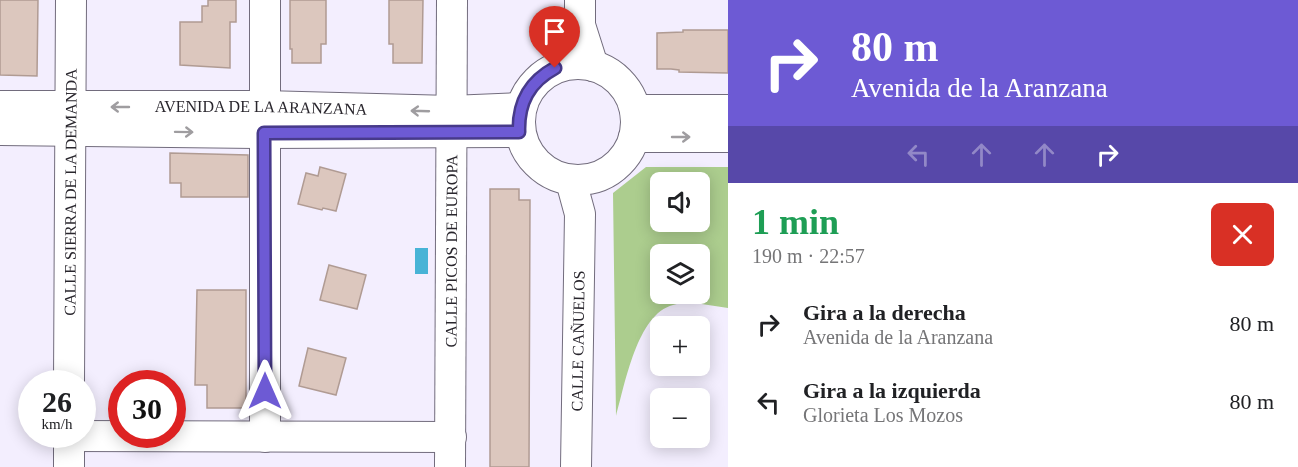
<!DOCTYPE html>
<html lang="es">
<head>
<meta charset="utf-8">
<style>
  :root { --surface:#fff; --page:#f6f6f6; --text:#202124; --muted:#757577 }
  body { margin:0; font-family:Georgia,serif; background:var(--page); color:var(--text); height:100vh; display:flex; flex-direction:column; font-size:22px; white-space:nowrap }
  * { box-sizing:border-box; margin:0 }
  p { font-size:20px; color:var(--muted) }
  .icon { flex:none; width:33px; height:33px; fill:none; stroke:currentColor; stroke-width:2; stroke-linecap:round; stroke-linejoin:round }
  .map { position:relative; flex:1; overflow:hidden }
  .details { display:flex; flex-direction:column; background:var(--surface); width:570px }
  .details>* { flex:none }
  .guide { background:#6d5ad4; color:#fff; overflow:hidden }
  .buttons { position:absolute; left:650px; top:172px; display:grid; gap:12px }
  .buttons a { display:grid; place-items:center; width:60px; height:60px; border-radius:9px; background:var(--surface); box-shadow:0 3px 15px #0003; font-size:30px }
  .speed { position:absolute; left:18px; top:370px; display:flex; gap:12px; font-size:30px; font-weight:700; text-align:center }
  .speed>* { display:grid; place-content:center; width:78px; height:78px; border-radius:50%; background:var(--surface); box-shadow:0 3px 15px #0003; line-height:1 }
  .speed small { font-size:15px; font-weight:400 }
  .speed .limit { border:9px solid #d22; background:#fff; color:#111 }
  .pin { position:absolute; display:grid; place-items:center; width:51px; height:51px; color:#fff; margin:-62px -26px; border-radius:50% 50% 50% 0; rotate:-45deg; box-shadow:0 0 6px #0007 }
  .pin .icon { rotate:45deg }
  .me { position:absolute; width:66px; margin:-33px; rotate:0deg; stroke-linejoin:round; filter:drop-shadow(0 0 4px #0008) }
  .turn { display:flex; align-items:center; gap:21px; height:126px; padding:0 24px; font-size:27px }
  .turn .icon { width:78px; height:78px; stroke-width:2.5 }
  .turn b { display:block; font-size:42px; line-height:51px }
  .lanes { display:flex; align-items:center; height:57px; padding:0 24px; background:#0003; justify-content:center; gap:30px; direction:ltr }
  .lanes .off { opacity:.35 }
  .round { display:grid; place-items:center; flex:none; width:63px; height:63px; border-radius:9px; background:var(--page) }
  .head { display:flex; align-items:center; justify-content:space-between; height:102px; padding:0 24px }
  h1 { font-size:36px; font-weight:600; line-height:45px; color:#1e9e55 }
  ul { padding:0; list-style:none }
  li { display:flex; align-items:center; gap:18px; height:78px; padding:0 24px }
  li div { flex:1 }
  li b { display:block; font-size:22px }
  li em { font-style:normal }
  main { display:flex; flex:1; min-height:0 }
  .map>svg:first-child { display:block }
</style>
</head>
<body>
<main>
<div class="map">
<svg width="728" height="467" viewBox="0 0 728 467">
  <rect width="100%" height="100%" fill="#f3eefe"/>
  <path fill="#accd8e" fill-rule="evenodd" d="M646 167H728V308C710 306 691 300 673 305 637 314 625 385 616 416L613 193ZM660 183H699V222H660ZM660 255H699V294H660Z"/>
  <rect fill="#47b3d6" x="415" y="248" width="13" height="26"/>
  <g fill="#dcc7be" stroke="#b09b93" stroke-width="1.5">
    <polygon points="0,0 38,0 37,76 0,75"/>
    <polygon points="208,0 236,0 236,22 230,22 230,68 180,65 180,22 202,22 202,6 208,6"/>
    <polygon points="290,0 326,0 326,44 321,44 321,63 292,63 292,49 290,49"/>
    <polygon points="389,0 423,0 422,63 393,63 393,44 389,44"/>
    <polygon points="683,30 728,30 728,73 679,72 679,70 671,69 657,69 657,33 683,32"/>
    <polygon points="170,153 248,155 248,197 181,197 181,183 170,183"/>
    <polygon points="320,167 346,174 336,211 323,208 322,210 298,204 306,173 318,176"/>
    <polygon points="490,189 519,189 519,200 530,200 529,467 490,467"/>
    <polygon points="329,265 366,275 357,309 320,300"/>
    <polygon points="197,290 246,290 246,408 207,408 207,385 195,385"/>
    <polygon points="308,348 346,358 336,395 299,386"/>
  </g>
  <g fill="none" stroke-linecap="round" stroke-linejoin="round">
    <g stroke="#726c7d" stroke-width="32">
      <g id="minor">
        <polyline points="265,0 265,437"/>
        <polyline points="580,0 580,25 593,66"/>
        <circle cx="578" cy="122" r="58"/>
        <path id="s1" d="M0 106H264L451 111 521 108"/>
        <polyline points="635,110 728,110"/>
        <polyline points="0,130 264,133 519,132"/>
        <polyline points="634,137 728,137"/>
        <polyline points="571,181 580,214 576,467"/>
        <path id="s2" d="M69 384 71 0"/>
        <polyline points="69,435 69,467"/>
        <polyline points="69,436 451,437"/>
        <path id="s3" d="M450 467 452 0"/>
      </g>
    </g>
    <use href="#minor" stroke="#fff" stroke-width="30"/>
  </g>
  <defs><path id="oneway-shaft" d="M-6 0H5M1.5-3L5.5 0L1.5 3" fill="none" stroke-width="1.6" stroke-linecap="round" stroke-linejoin="round" transform="scale(1.5)"/></defs>
  <g stroke="#9f9da0">
    <use href="#oneway-shaft" transform="translate(120 107) rotate(180)"/>
    <use href="#oneway-shaft" transform="translate(420 111) rotate(-178)"/>
    <use href="#oneway-shaft" transform="translate(184 132) rotate(1)"/>
    <use href="#oneway-shaft" transform="translate(681 137)"/>
  </g>
  <g fill="none" stroke-linecap="round" stroke-linejoin="round">
    <g stroke="#473a8a" stroke-width="15">
      <path id="route" d="M265 391 264 133 519 132C518 103 529 82 555 68"/>
    </g>
    <use href="#route" stroke="#6d5ad4" stroke-width="10"/>
  </g>
  <g text-anchor="middle" dominant-baseline="central" stroke-width="5" stroke-linejoin="round" paint-order="stroke">
    <g font-size="16" fill="#29262d" stroke="#fff">
      <text stroke="none"><textPath href="#s1" startOffset="261">AVENIDA DE LA ARANZANA</textPath></text>
      <text stroke="none"><textPath href="#s2" startOffset="192">CALLE SIERRA DE LA DEMANDA</textPath></text>
      <text stroke="none"><textPath href="#s3" startOffset="216">CALLE PICOS DE EUROPA</textPath></text>
      <text transform="translate(578 341) rotate(-89)">CALLE CAÑUELOS</text>
    </g>
  </g>
</svg>
<div class="buttons">
<a><svg class="icon" aria-label="sound" viewBox="0 0 24 24"><path d="M4 9h4l5-4v14l-5-4H4zM17 9q2 3 0 6"/></svg></a>
<a><svg class="icon" aria-label="layers" viewBox="0 0 24 24"><path d="M12 4l9 5-9 5-9-5zM3 14l9 5 9-5"/></svg></a>
<a>+</a>
<a>−</a>
</div>
<div class="speed"><div>26<small>km/h</small></div><div class="limit">30</div></div>
<div class="pin" style="left:555px;top:68px;background:#d93025"><svg class="icon" aria-label="arrive" viewBox="0 0 24 24"><path d="M6 21V4h12l-3 4 3 4H6"/></svg></div>
<svg class="me" style="left:265px;top:391px" viewBox="-20 -20 40 40"><path d="M0-17L14 15 0 8-14 15z" fill="#6d5ad4" stroke="#fff" stroke-width="4"/></svg>
</div>
<section class="details">
<div class="guide">
<div class="turn"><svg class="icon" aria-label="right" viewBox="0 0 24 24"><path d="M7 20v-9h11M14 6l5 5-5 5"/></svg><div><b>80 m</b>Avenida de la Aranzana</div></div>
<div class="lanes"><svg class="icon off" aria-label="left" viewBox="0 0 24 24"><path d="M17 20v-9H6M10 6l-5 5 5 5"/></svg><svg class="icon off" aria-label="ahead" viewBox="0 0 24 24"><path d="M12 20V5M6 11l6-6 6 6"/></svg><svg class="icon off" aria-label="ahead" viewBox="0 0 24 24"><path d="M12 20V5M6 11l6-6 6 6"/></svg><svg class="icon" aria-label="right" viewBox="0 0 24 24"><path d="M7 20v-9h11M14 6l5 5-5 5"/></svg></div>
</div>
<div class="head"><div><h1>1 min</h1><p>190 m · 22:57</p></div><a class="round" style="background:#d93025;color:#fff"><svg class="icon" aria-label="close" viewBox="0 0 24 24"><path d="M6 6l12 12M18 6L6 18"/></svg></a></div>
<ul>
<li><svg class="icon" aria-label="right" viewBox="0 0 24 24"><path d="M7 20v-9h11M14 6l5 5-5 5"/></svg><div><b>Gira a la derecha</b><p>Avenida de la Aranzana</p></div><em>80 m</em></li>
<li><svg class="icon" aria-label="left" viewBox="0 0 24 24"><path d="M17 20v-9H6M10 6l-5 5 5 5"/></svg><div><b>Gira a la izquierda</b><p>Glorieta Los Mozos</p></div><em>80 m</em></li>
</ul>
</section>
</main>
</body>
</html>
